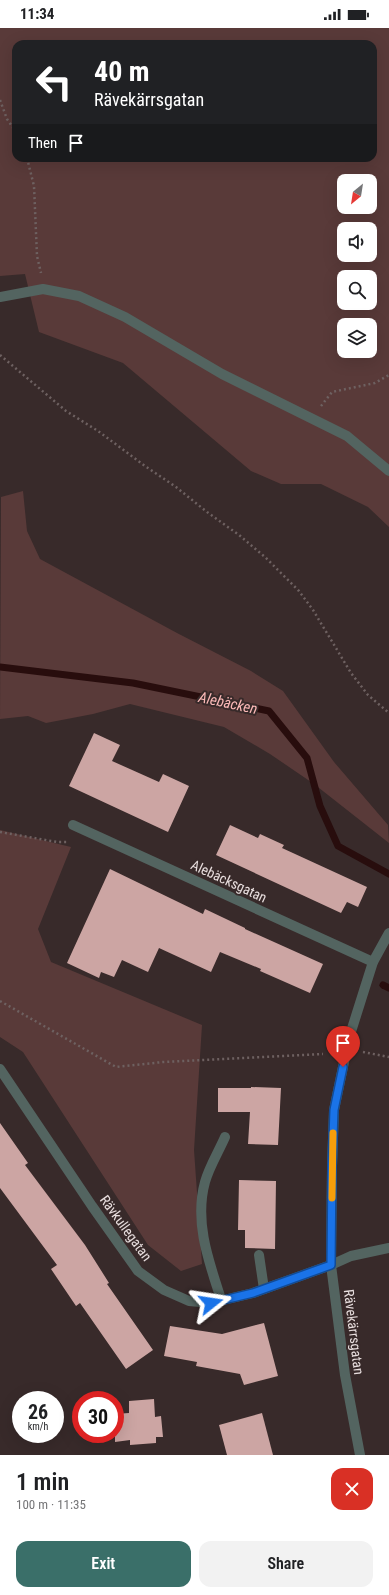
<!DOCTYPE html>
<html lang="en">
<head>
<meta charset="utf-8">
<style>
  :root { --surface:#fff; --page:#f2f2f2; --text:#202124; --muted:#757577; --accent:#3a6f69 }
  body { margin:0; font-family:"Roboto Condensed",sans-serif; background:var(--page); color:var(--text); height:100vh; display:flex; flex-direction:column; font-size:15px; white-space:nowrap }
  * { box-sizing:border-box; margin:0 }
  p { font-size:13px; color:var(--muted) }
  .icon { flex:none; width:22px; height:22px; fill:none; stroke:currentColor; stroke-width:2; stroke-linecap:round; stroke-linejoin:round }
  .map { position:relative; height:1427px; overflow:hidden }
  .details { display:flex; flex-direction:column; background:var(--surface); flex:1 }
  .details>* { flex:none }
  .banner { position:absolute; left:12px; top:12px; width:365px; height:122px; border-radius:12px; box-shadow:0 4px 16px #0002; background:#202124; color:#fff; overflow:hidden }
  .needle { width:26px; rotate:210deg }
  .buttons { position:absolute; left:337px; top:146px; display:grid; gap:8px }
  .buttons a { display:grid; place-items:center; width:40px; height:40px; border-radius:8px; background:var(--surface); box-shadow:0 4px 16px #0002; font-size:20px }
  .speed { position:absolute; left:12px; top:1363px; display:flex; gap:8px; font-size:20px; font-weight:700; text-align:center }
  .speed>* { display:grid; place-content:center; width:52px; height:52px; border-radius:50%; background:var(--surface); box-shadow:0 4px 16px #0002; line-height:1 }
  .speed small { font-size:10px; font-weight:400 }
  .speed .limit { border:6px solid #d22; background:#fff; color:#111 }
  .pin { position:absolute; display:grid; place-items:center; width:34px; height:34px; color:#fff; margin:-41px -17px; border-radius:50% 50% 50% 0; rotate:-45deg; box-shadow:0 0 4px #0007 }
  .pin .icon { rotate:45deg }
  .me { position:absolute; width:44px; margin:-22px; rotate:75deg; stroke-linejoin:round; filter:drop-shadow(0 0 3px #0008) }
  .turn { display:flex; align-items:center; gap:14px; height:84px; padding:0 16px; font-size:18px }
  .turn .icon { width:52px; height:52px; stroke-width:2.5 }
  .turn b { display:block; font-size:28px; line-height:34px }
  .then { display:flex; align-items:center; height:38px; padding:0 16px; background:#0003; gap:8px; font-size:15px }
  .round { display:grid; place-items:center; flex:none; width:42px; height:42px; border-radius:12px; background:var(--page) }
  .head { display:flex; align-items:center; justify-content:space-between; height:68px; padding:0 16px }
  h1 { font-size:24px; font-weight:600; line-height:30px }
  .primary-button { display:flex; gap:8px; margin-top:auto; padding:8px 16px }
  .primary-button a { flex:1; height:46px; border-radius:12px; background:var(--accent); color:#fff; font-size:16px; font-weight:600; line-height:46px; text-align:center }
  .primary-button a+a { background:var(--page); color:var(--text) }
  .status { display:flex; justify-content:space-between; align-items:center; height:28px; padding:0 20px; background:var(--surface); direction:ltr }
  .status svg { height:11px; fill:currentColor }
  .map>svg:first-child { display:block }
</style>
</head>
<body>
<div class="status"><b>11:34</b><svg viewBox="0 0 49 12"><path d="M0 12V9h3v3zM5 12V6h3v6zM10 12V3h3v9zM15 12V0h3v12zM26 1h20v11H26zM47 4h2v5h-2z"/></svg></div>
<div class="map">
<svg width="389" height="1427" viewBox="0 0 389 1427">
  <rect width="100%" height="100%" fill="#382a2a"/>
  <g fill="#593a39" fill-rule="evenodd">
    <path d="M0 0H389V499L368 479 321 456H281L251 443 123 335 39 304 25 246 0 248ZM16 16H373V130H16ZM344 153H370V179H344ZM344 201H370V227H344ZM344 249H370V275H344ZM344 297H370V323H344Z"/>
    <polygon points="23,463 27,503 40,531 177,605 251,643 283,663 334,734 388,797 389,815 314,756 270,726 224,699 130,676 93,686 46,695 28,688 0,691 1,469"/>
    <polygon points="0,802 71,819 38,901 51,934 202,997 194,1122 202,1236 181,1243 148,1217 23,1024 0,1009"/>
  </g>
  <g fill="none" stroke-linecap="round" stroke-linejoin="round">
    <g stroke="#280d0d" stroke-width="7">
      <polyline points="0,639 133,655 269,683 307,730 320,778 338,818 389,846"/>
      <polyline points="383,957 389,960"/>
    </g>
  </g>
  <g fill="#cca5a3">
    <polygon points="94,705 120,717 112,733 159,754 163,746 189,758 168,804 69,758"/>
    <polygon points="230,797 258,810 260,806 284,817 282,820 367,859 358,879 347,874 341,885 216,827"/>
    <polygon points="110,841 203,886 205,881 245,900 245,901 323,936 310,965 260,943 261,941 220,924 211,944 159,920 148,944 122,932 114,949 101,944 99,950 67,935"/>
    <polygon points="251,1059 281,1060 278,1117 248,1116 250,1084 218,1084 218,1060 251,1060"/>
    <polygon points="0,1095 28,1135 25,1137 85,1217 109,1255 107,1256 153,1322 126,1341 80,1275 76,1278 51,1241 57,1237 0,1160"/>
    <polygon points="239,1152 276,1153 275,1221 245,1220 245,1202 238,1202"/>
    <polygon points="264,1295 278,1348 244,1357 240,1346 196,1338 197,1334 164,1328 170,1298 222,1306"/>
    <polygon points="154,1371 155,1389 161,1388 163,1409 156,1409 156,1415 130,1417 130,1412 115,1414 115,1386 129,1385 129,1373"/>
    <polygon points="262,1385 273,1427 227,1427 219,1397"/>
  </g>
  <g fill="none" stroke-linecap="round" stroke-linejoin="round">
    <g stroke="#6e6161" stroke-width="2.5" stroke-dasharray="2 3" stroke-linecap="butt">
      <polyline points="0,72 7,91 16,104"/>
      <polyline points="27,130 34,158 37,228 41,245"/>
      <polyline points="0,327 66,383 98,403 145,438 176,459 207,484 239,507 265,529 299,563 313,582 351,645 368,667 389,685"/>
      <polyline points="321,378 332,364 375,355 389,347"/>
      <polyline points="0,804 57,814 68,814"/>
      <polyline points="0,973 116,1039 163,1034 323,1026"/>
      <polyline points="363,1024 389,1029"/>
    </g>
    <g stroke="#536460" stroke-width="10">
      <polyline points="0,269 43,261 79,268 125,289 222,346 347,408 389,443"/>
      <polyline points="259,1227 264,1261"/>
      <polyline points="331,1237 351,1228 389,1220"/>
      <path d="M221 1271C209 1234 194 1194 205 1154 209 1139 219 1123 225 1109"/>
    </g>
    <g stroke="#536460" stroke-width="10">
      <polyline points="73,797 373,934"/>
      <polyline points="0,1041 92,1178 138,1243 164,1262 189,1273 211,1275 253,1265 331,1237"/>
      <polyline points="360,1427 345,1347 331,1237 332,1138 334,1082 349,1010 373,934 389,905"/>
    </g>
  </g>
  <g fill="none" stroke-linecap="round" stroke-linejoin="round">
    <g stroke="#114b97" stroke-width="10">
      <polyline id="route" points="211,1275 253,1265 331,1237 332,1138 334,1082 343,1039"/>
    </g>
    <use href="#route" stroke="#1a73e8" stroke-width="7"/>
    <polyline stroke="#f59e0b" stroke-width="7" points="332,1170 333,1105"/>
  </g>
  <g text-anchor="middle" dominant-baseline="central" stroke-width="4" stroke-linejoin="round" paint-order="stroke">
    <g font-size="14" fill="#e8dede" stroke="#382a2a">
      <text transform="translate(229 853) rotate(25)">Alebäcksgatan</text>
      <text transform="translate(126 1200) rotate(54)">Rävkullegatan</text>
      <text transform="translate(354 1304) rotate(83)">Rävekärrsgatan</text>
    </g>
    <g font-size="15" font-style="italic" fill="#fcbab8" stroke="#382a2a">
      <text transform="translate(228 675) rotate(12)">Alebäcken</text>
    </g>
  </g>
</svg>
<div class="buttons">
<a><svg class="needle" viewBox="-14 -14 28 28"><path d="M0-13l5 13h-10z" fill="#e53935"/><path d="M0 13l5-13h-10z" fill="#757577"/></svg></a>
<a><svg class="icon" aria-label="sound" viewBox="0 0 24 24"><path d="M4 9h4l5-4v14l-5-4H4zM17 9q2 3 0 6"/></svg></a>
<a><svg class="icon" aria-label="search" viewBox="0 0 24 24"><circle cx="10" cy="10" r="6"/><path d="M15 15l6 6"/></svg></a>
<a><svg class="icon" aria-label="layers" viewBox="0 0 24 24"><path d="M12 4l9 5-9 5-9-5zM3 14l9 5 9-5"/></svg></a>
</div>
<div class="speed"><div>26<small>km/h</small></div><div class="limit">30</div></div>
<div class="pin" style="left:343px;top:1039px;background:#d93025"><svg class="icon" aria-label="arrive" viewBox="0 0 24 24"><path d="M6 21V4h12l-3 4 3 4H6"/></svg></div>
<svg class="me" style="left:211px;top:1275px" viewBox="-20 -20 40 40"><path d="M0-17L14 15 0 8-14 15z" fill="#1a73e8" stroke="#fff" stroke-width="4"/></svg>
<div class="banner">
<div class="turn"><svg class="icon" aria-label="left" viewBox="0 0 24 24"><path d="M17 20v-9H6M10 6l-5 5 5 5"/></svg><div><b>40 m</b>Rävekärrsgatan</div></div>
<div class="then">Then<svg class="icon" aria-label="arrive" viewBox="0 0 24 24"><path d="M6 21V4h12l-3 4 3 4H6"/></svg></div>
</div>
</div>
<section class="details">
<div class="head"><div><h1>1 min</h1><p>100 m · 11:35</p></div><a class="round" style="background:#d93025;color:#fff"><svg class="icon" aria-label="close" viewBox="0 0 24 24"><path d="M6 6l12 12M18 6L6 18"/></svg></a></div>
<div class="primary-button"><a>Exit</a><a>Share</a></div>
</section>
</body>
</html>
